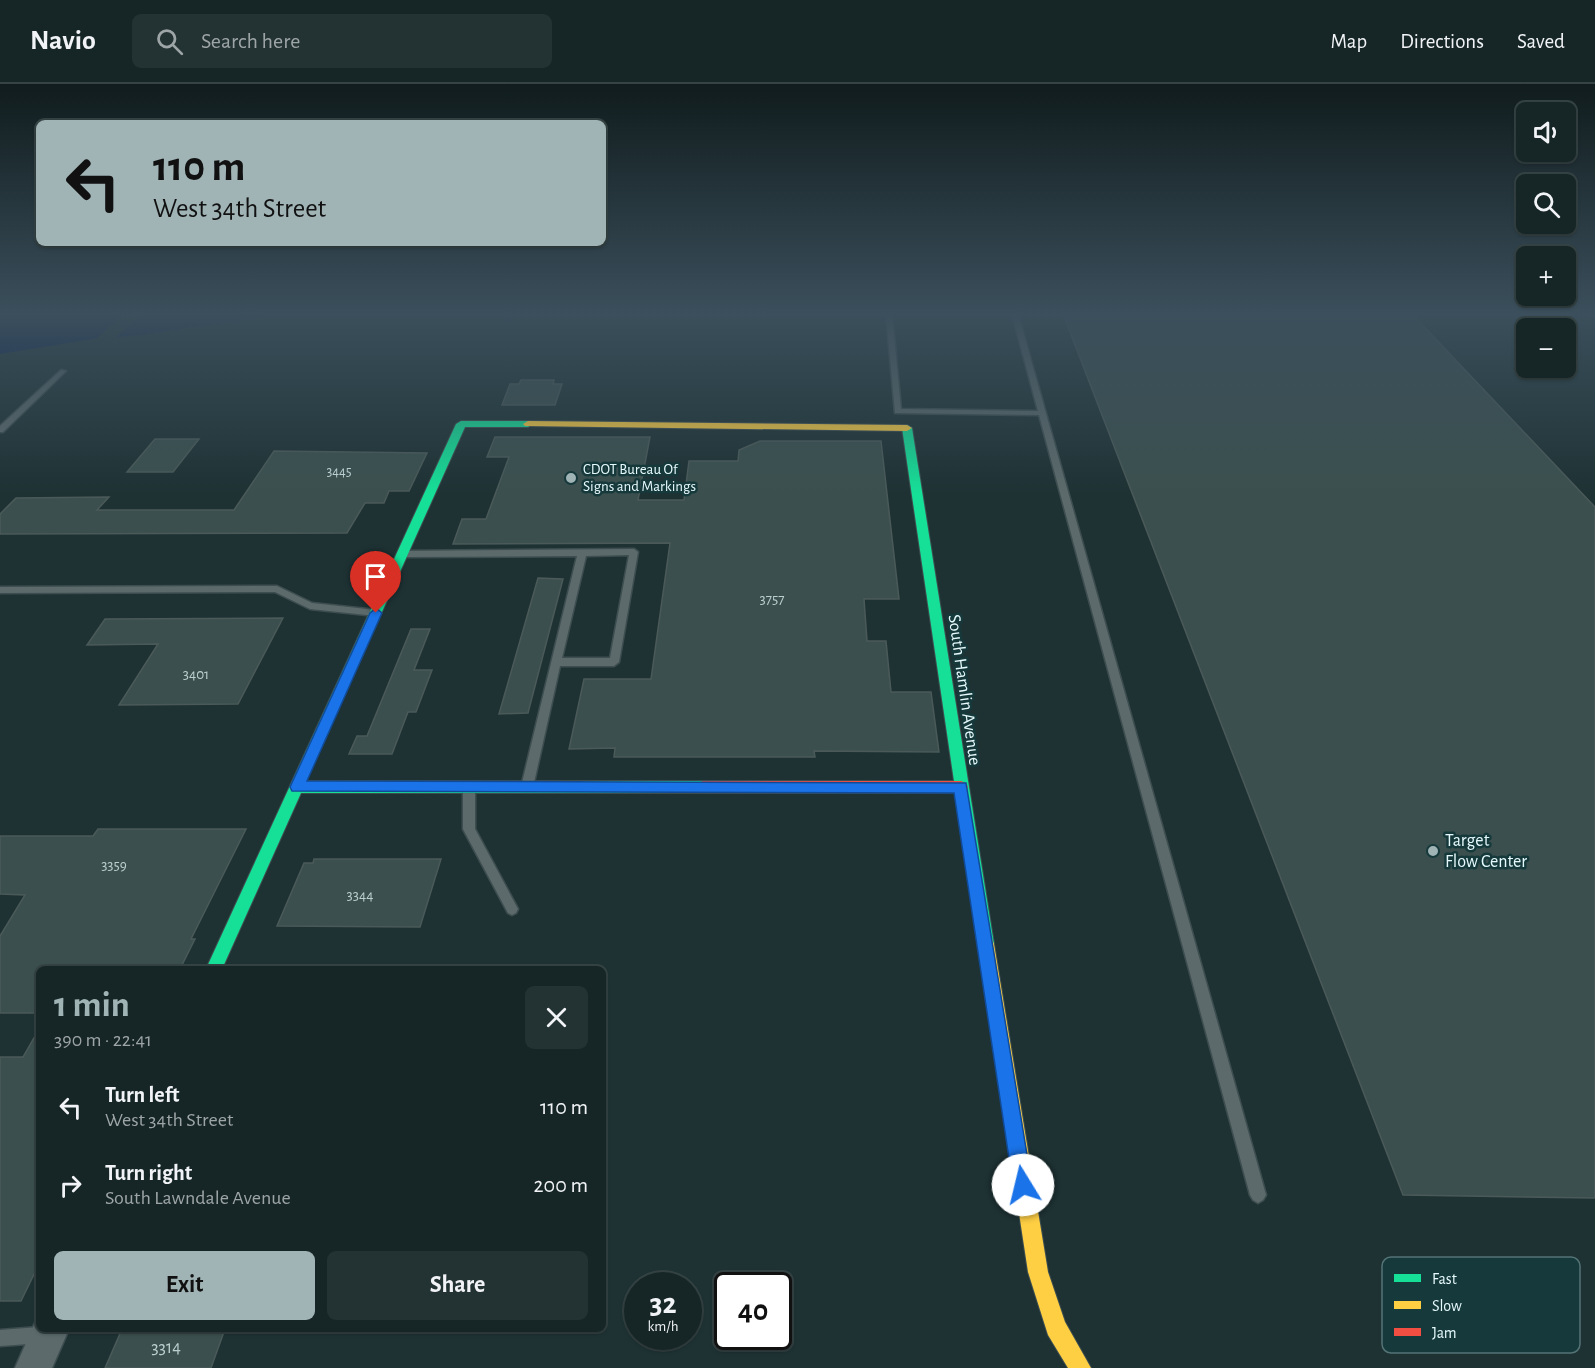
<!DOCTYPE html>
<html lang="en">
<head>
<meta charset="utf-8">
<style>
  :root { --surface:#162627; --page:#233233; --text:#f1f3f6; --muted:#9ea5a7; --line:#354344; --accent:#a0b3b5 }
  body { margin:0; font-family:"Alegreya Sans",sans-serif; background:var(--page); color:var(--text); height:100vh; display:flex; flex-direction:column; font-size:22px; white-space:nowrap }
  * { box-sizing:border-box; margin:0 }
  p { font-size:20px; color:var(--muted) }
  .icon { flex:none; width:33px; height:33px; fill:none; stroke:currentColor; stroke-width:2; stroke-linecap:round; stroke-linejoin:round }
  .map { position:relative; flex:1; overflow:hidden }
  .side { position:absolute; left:36px; top:882px; width:570px; height:366px; display:flex; flex-direction:column; background:var(--surface); border-radius:9px; box-shadow:0 2px 4px #0004,0 0 0 2px var(--line) }
  .side>* { flex:none }
  .banner { position:absolute; left:36px; top:36px; width:570px; height:126px; border-radius:9px; box-shadow:0 2px 4px #0004,0 0 0 2px var(--line); background:#a0b3b5; color:#111; overflow:hidden }
  .buttons { position:absolute; left:1516px; top:18px; display:grid; gap:12px }
  .buttons a { display:grid; place-items:center; width:60px; height:60px; border-radius:9px; background:var(--surface); box-shadow:0 2px 4px #0004,0 0 0 2px var(--line); font-size:30px }
  .speed { position:absolute; left:624px; top:1188px; display:flex; gap:12px; font-size:30px; font-weight:700; text-align:center }
  .speed>* { display:grid; place-content:center; width:78px; height:78px; border-radius:50%; background:var(--surface); box-shadow:0 2px 4px #0004,0 0 0 2px var(--line); line-height:1 }
  .speed small { font-size:15px; font-weight:400 }
  .speed .limit { border:3px solid #111; border-radius:9px; background:#fff; color:#111 }
  .pin { position:absolute; display:grid; place-items:center; width:51px; height:51px; color:#fff; margin:-62px -26px; border-radius:50% 50% 50% 0; rotate:-45deg; box-shadow:0 0 6px #0007 }
  .pin .icon { rotate:45deg }
  .me { position:absolute; width:66px; margin:-33px; rotate:351deg; stroke-linejoin:round; filter:drop-shadow(0 0 4px #0008) }
  .turn { display:flex; align-items:center; gap:21px; height:126px; padding:0 18px; font-size:27px }
  .turn .icon { width:78px; height:78px; stroke-width:2.5 }
  .turn b { display:block; font-size:42px; line-height:51px }
  .round { display:grid; place-items:center; flex:none; width:63px; height:63px; border-radius:9px; background:var(--page) }
  .overview { display:flex; align-items:center; justify-content:space-between; height:102px; padding:0 18px }
  h1 { font-size:36px; font-weight:600; line-height:45px; color:var(--accent) }
  .button { display:flex; gap:12px; margin-top:auto; padding:12px 18px }
  .button a { flex:1; height:69px; border-radius:9px; background:var(--accent); color:#111; font-size:24px; font-weight:600; line-height:69px; text-align:center }
  .button a+a { background:var(--page); color:var(--text) }
  ul { padding:0; list-style:none }
  li { display:flex; align-items:center; gap:18px; height:78px; padding:0 18px }
  li div { flex:1 }
  li b { display:block; font-size:22px }
  li em { font-style:normal }
  header { display:flex; align-items:center; gap:36px; box-sizing:border-box; height:84px; padding:0 30px; background:var(--surface); border-bottom:2px solid var(--line) }
  header strong { font-size:28px }
  nav { display:flex; gap:33px; margin-inline-start:auto; font-size:21px }
  .search { width:420px; height:54px; background:var(--page); display:flex; align-items:center; gap:15px; box-sizing:border-box; padding:0 21px; border-radius:9px; color:var(--muted); font-size:22px }
  .map>svg:first-child { display:block }
</style>
</head>
<body>
<header>
<strong>Navio</strong>
<div class="search"><svg class="icon" aria-label="search" viewBox="0 0 24 24"><circle cx="10" cy="10" r="6"/><path d="M15 15l6 6"/></svg>Search here</div>
<nav><a>Map</a><a>Directions</a><a>Saved</a></nav>
</header>
<div class="map">
<svg width="1595" height="1284" viewBox="0 0 1595 1284">
  <rect width="100%" height="100%" fill="#1e3234"/>
  <polygon fill="#041a52" points="0,230 277,230 142,251 93,255 0,270"/>
  <polygon fill="#1e3234" points="123,230 142,230 115,254 96,255"/>
  <g fill="#3b504e" stroke="#4b5a59" stroke-width="1.5">
    <polygon points="1063,230 1412,230 1595,423 1595,1114 1403,1111"/>
    <polygon points="521,296 554,296 553,300 562,300 555,321 502,321 510,300 519,300"/>
    <polygon points="495,353 650,353 638,416 684,416 689,377 738,377 739,366 760,357 881,357 899,515 864,515 867,557 886,557 891,608 931,608 939,668 814,667 815,673 614,673 615,664 569,665 584,595 651,595 670,459 453,460 462,435 486,435 509,373 487,373"/>
    <polygon points="155,355 199,355 173,388 127,388"/>
    <polygon points="274,367 427,369 409,407 389,407 384,419 365,419 347,449 0,450 0,430 16,414 109,413 97,426 234,426"/>
    <polygon points="538,494 563,495 528,629 499,630"/>
    <polygon points="283,534 238,620 119,621 158,560 87,561 105,535"/>
    <polygon points="411,545 430,545 414,586 432,586 416,628 408,628 392,670 349,670 357,652 367,652"/>
    <polygon points="98,745 246,745 191,855 195,855 180,885 39,885 39,929 0,929 0,852 25,811 0,810 0,752 93,752"/>
    <polygon points="314,775 441,775 420,843 277,842 304,779 313,779"/>
    <polygon points="39,945 39,1180 21,1217 0,1217 0,973 23,973"/>
    <polygon points="122,1245 225,1245 211,1284 105,1284"/>
  </g>
  <g fill="none" stroke-linecap="round" stroke-linejoin="round">
    <g stroke="#3e4e50" stroke-width="3">
      <g id="lane">
        <polygon points="886,230 892,230 901,325 1038,327 1012,230 1018,230 1266,1111 1263,1116 1258,1119 1253,1116 1250,1111 1039,331 895,329"/>
        <polygon points="1585,230 1595,230 1595,233 1586,231"/>
        <polygon points="61,286 66,287 3,348 0,348 0,342"/>
        <path d="M634 465 638 468 619 578 614 582H560L533 703 531 706 527 708 523 706 521 703 577 472 403 473 399 470 403 467ZM629 471 610 574H562L586 472Z"/>
        <polygon points="277,502 312,519 376,526 381,529 376,532 310,525 275,508 0,509 0,503"/>
        <polygon points="469,698 473,700 475,703 475,745 518,825 516,829 512,831 508,829 463,745 463,703 465,700"/>
        <polygon points="39,1243 39,1245 48,1245 50,1251 48,1257 42,1259 0,1262 0,1246"/>
      </g>
    </g>
    <g stroke="#3e4e50" stroke-width="3">
      <polygon id="street" points="38,1232 39,1245 69,1245 52,1284 15,1284"/>
    </g>
    <g stroke="#3e4e50" stroke-width="2">
      <g id="fast">
        <polygon points="461,337 528,337 533,340 528,343 465,343 306,697 703,697 708,699 710,703 708,707 703,709 301,709 222,885 206,885 456,340"/>
        <polygon points="907,341 912,344 994,860 992,865 986,868 980,865 978,860 902,344"/>
      </g>
    </g>
    <g stroke="#3e4e50" stroke-width="2">
      <g id="slow">
        <polygon points="528,337 907,341 912,344 907,347 525,342 523,340"/>
        <polygon points="986,852 992,855 994,860 1048,1188 1065,1238 1091,1284 1068,1284 1048,1251 1028,1188 978,860 980,855"/>
      </g>
    </g>
    <g stroke="#3e4e50" stroke-width="2">
      <polygon id="jam" points="703,697 961,697 966,699 968,703 966,707 961,709 703,709 698,707 696,703 698,699"/>
    </g>
    <use href="#lane" fill="#5c6a6b" fill-rule="evenodd"/>
    <use href="#street" fill="#5c6a6b" fill-rule="evenodd"/>
    <use href="#fast" fill="#16e098" fill-rule="evenodd"/>
    <use href="#slow" fill="#ffcf43" fill-rule="evenodd"/>
    <use href="#jam" fill="#f24e42" fill-rule="evenodd"/>
  </g>
  <linearGradient id="sky" x2="0" y2="1"><stop stop-color="#101c1d"/><stop offset="0.56" stop-color="#3b4f5c"/><stop offset="1" stop-color="#3b4f5c" stop-opacity="0"/></linearGradient>
  <rect width="1595" height="410" fill="url(#sky)"/>
  <polygon fill="#1a73e8" stroke="#114b97" stroke-width="1.5" points="376,524 382,529 307,697 966,699 1032,1101 1030,1108 1023,1111 1016,1108 1013,1101 954,709 292,707 290,703 370,529"/>
  <g fill="#a0b3b5" stroke="#16393c" stroke-width="2">
    <circle cx="571" cy="394" r="6"/>
    <circle cx="1433" cy="767" r="6"/>
  </g>
  <g text-anchor="middle" dominant-baseline="central" stroke-width="5" stroke-linejoin="round" paint-order="stroke">
    <g font-size="14" fill="#bbcfd0">
      <text x="339" y="388">3445</text>
    </g>
    <g font-size="15" fill="#e6f9fb" stroke="#16393c" text-anchor="start">
      <text x="583" y="385">CDOT Bureau Of<tspan x="583" dy="17">Signs and Markings</tspan></text>
    </g>
    <g font-size="15" fill="#bbcfd0">
      <text x="772" y="515">3757</text>
      <text x="196" y="590">3401</text>
      <text x="114" y="781">3359</text>
      <text x="360" y="811">3344</text>
    </g>
    <g font-size="18" fill="#e6f9fb" stroke="#16393c">
      <text transform="translate(964 606) rotate(82)">South Hamlin Avenue</text>
    </g>
    <g font-size="18" fill="#e6f9fb" stroke="#16393c" text-anchor="start">
      <text x="1445" y="757">Target<tspan x="1445" dy="21">Flow Center</tspan></text>
    </g>
    <g font-size="18" fill="#bbcfd0">
      <text x="166" y="1264">3314</text>
    </g>
  </g>
  <rect x="1382" y="1173" width="198" height="96" rx="9" fill="#16393c" stroke="#547375" stroke-width="1.5"/>
  <rect x="1394" y="1190" width="27" height="8" fill="#16e098"/>
  <rect x="1394" y="1217" width="27" height="8" fill="#ffcf43"/>
  <rect x="1394" y="1244" width="27" height="8" fill="#f24e42"/>
  <g font-size="16" fill="#e6f9fb">
    <text x="1432" y="1200">Fast</text>
    <text x="1432" y="1227">Slow</text>
    <text x="1432" y="1254">Jam</text>
  </g>
</svg>
<div class="buttons">
<a><svg class="icon" aria-label="sound" viewBox="0 0 24 24"><path d="M4 9h4l5-4v14l-5-4H4zM17 9q2 3 0 6"/></svg></a>
<a><svg class="icon" aria-label="search" viewBox="0 0 24 24"><circle cx="10" cy="10" r="6"/><path d="M15 15l6 6"/></svg></a>
<a>+</a>
<a>−</a>
</div>
<div class="speed"><div>32<small>km/h</small></div><div class="limit">40</div></div>
<div class="pin" style="left:376px;top:529px;background:#d93025"><svg class="icon" aria-label="arrive" viewBox="0 0 24 24"><path d="M6 21V4h12l-3 4 3 4H6"/></svg></div>
<svg class="me" style="left:1023px;top:1101px" viewBox="-20 -20 40 40"><circle r="19" fill="#fff"/><path d="M0-13L10 11 0 6-10 11z" fill="#1a73e8"/></svg>
<div class="banner">
<div class="turn"><svg class="icon" aria-label="left" viewBox="0 0 24 24"><path d="M17 20v-9H6M10 6l-5 5 5 5"/></svg><div><b>110 m</b>West 34th Street</div></div>
</div>
<section class="side">
<div class="overview"><div><h1>1 min</h1><p>390 m · 22:41</p></div><a class="round"><svg class="icon" aria-label="close" viewBox="0 0 24 24"><path d="M6 6l12 12M18 6L6 18"/></svg></a></div>
<ul>
<li><svg class="icon" aria-label="left" viewBox="0 0 24 24"><path d="M17 20v-9H6M10 6l-5 5 5 5"/></svg><div><b>Turn left</b><p>West 34th Street</p></div><em>110 m</em></li>
<li><svg class="icon" aria-label="right" viewBox="0 0 24 24"><path d="M7 20v-9h11M14 6l5 5-5 5"/></svg><div><b>Turn right</b><p>South Lawndale Avenue</p></div><em>200 m</em></li>
</ul>
<div class="button"><a>Exit</a><a>Share</a></div>
</section>
</div>
</body>
</html>
